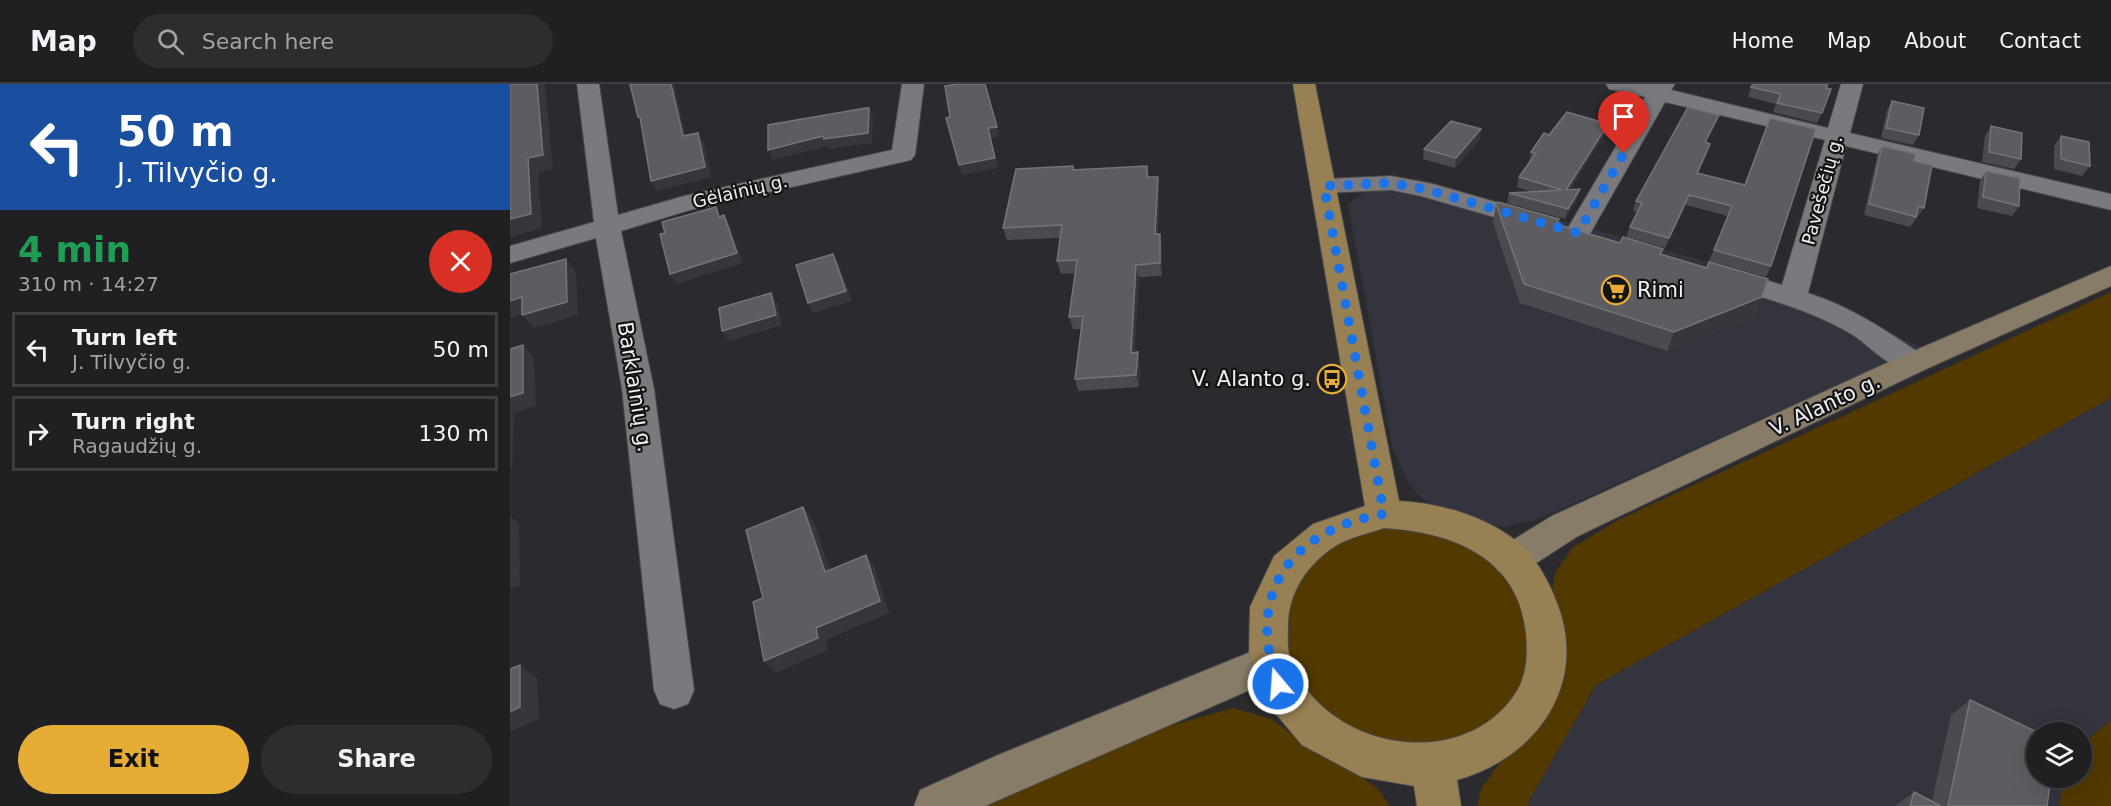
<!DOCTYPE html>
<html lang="en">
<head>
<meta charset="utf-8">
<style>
  :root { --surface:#202023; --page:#2d2d30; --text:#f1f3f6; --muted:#a2a3a6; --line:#3d3e41; --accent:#e5ad35 }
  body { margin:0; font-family:"DejaVu Sans",sans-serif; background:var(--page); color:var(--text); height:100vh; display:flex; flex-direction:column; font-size:22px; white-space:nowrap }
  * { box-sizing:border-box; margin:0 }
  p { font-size:20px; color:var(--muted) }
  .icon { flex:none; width:33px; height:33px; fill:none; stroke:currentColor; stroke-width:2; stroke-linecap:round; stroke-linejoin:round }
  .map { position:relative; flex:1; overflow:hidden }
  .details { display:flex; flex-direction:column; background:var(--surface); width:510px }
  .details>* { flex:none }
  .hud { background:#1a4fa0; color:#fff; overflow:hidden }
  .fabs { position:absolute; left:1516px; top:638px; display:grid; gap:12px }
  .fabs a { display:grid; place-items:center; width:66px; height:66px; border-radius:50%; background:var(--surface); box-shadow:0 6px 24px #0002,0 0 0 2px var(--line); font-size:30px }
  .pin { position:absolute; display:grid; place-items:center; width:51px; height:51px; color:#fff; margin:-62px -26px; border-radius:50% 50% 50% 0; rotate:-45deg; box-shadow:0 0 6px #0007 }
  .pin .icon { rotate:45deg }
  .me { position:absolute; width:66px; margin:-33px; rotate:342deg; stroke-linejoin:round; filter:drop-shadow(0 0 4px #0008) }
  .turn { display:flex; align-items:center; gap:21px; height:126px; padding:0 18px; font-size:27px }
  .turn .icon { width:78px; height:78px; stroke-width:2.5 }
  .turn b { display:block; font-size:42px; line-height:51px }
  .round { display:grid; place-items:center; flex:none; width:63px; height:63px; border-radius:32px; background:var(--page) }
  .overview { display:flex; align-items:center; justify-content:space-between; height:102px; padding:0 18px }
  h1 { font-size:36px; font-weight:700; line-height:45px; color:#1e9e55 }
  .button { display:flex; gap:12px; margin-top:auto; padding:12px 18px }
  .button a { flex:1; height:69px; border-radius:36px; background:var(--accent); color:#111; font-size:24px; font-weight:700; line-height:69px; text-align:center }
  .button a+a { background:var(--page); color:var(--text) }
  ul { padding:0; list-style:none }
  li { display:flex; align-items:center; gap:18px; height:75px; margin:0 12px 9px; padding:0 6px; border:3px solid var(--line); border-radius:0px }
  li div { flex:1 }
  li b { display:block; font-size:22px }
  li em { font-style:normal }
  header { display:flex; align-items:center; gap:36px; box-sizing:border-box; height:84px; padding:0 30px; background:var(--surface); border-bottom:2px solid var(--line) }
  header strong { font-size:28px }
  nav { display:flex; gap:33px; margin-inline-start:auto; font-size:21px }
  .search { width:420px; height:54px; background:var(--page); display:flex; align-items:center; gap:15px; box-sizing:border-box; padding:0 21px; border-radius:33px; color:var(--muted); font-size:22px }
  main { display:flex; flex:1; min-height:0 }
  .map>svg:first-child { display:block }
</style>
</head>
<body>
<header>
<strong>Map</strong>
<div class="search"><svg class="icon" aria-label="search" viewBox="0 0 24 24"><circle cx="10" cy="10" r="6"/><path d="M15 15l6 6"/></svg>Search here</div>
<nav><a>Home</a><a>Map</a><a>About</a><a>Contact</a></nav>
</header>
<main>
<section class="details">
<div class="hud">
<div class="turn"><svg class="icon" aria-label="left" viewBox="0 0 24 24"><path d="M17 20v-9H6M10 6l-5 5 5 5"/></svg><div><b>50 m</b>J. Tilvyčio g.</div></div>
</div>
<div class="overview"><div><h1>4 min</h1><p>310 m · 14:27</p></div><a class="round" style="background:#d93025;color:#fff"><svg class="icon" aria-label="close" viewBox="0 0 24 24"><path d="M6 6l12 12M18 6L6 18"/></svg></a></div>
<ul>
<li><svg class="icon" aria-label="left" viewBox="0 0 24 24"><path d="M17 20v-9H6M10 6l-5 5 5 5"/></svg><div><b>Turn left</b><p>J. Tilvyčio g.</p></div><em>50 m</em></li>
<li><svg class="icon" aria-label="right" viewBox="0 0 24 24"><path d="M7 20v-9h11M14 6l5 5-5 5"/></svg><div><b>Turn right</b><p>Ragaudžių g.</p></div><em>130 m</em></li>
</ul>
<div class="button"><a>Exit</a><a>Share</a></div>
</section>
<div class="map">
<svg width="1601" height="722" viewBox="0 0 1601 722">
  <rect width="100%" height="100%" fill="#2b2b2f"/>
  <g fill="#34343e">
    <polygon points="854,94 909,95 1270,199 1411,263 1049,426 1025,436 995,443 979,440 925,423 909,412 899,399 883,366 838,120 857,107"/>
    <polygon points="1601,314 1601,637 1572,659 1572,648 1527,648 1527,693 1552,693 1550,722 1019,722 1018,718 1086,601"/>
  </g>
  <g fill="#513900">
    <polygon points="1601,208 1601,314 1086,601 1018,718 1019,722 967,722 972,703 990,679 1016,657 1037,634 1048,608 1041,513 1045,489 1062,464 1108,436"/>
    <polygon points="882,442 929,448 972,471 990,487 1004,506 1014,528 1019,574 1013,597 1001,618 984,637 962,651 908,665 826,642 776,582 770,559 785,494 836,451"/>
    <polygon points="723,624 762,635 808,671 844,688 867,704 880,722 426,722 503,686"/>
    <polygon points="1601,637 1601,722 1550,722 1552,693 1572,693 1572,659"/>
  </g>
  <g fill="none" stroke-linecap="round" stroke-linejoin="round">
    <g stroke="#49494c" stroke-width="2">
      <g id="minor">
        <polygon points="67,0 89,0 108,131 174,112 382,66 392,0 414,0 405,71 401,76 180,126 111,147 144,305 184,606 178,620 164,625 150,620 144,606 112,305 86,154 0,179 0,162 84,138"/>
        <path d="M1096 0H1165L1161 6 1318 44 1331 0H1353L1340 49 1601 110V126L1336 62 1298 209C1341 223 1376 246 1414 272L1418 279 1414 286C1387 294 1364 265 1343 251 1300 225 1249 213 1201 197L1197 191 1201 185 1211 182 1272 201 1315 56 1155 18 1077 155 1068 157 1059 155 1055 149 1135 13 1099 5Z"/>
        <polygon points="881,92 923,100 1038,133 1042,138 1038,143 1029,146 911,112 881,106 814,109 805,107 802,102 805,97 814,95"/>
      </g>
    </g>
    <g stroke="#49494c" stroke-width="2">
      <g id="secondary">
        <polygon points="1601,182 1601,202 1414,286 1068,452 1014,487 1001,491 988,487 983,476 988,465 1042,432 1392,272"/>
        <polygon points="760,560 774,565 780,578 774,591 475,722 404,722 410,706 488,671"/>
      </g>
    </g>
    <g stroke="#49494c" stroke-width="2">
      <path id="primary" d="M783 0H805L889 417C931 419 979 433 1011 461 1028 477 1039 498 1047 519 1079 601 1026 674 947 696L951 722H907L904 702 852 693 792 661 761 624 739 568 740 523 764 472 803 440 855 422ZM874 444C942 448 1009 473 1016 550 1018 569 1017 590 1007 607 953 694 805 664 779 569 777 561 778 550 778 542 778 508 798 479 827 461 840 453 860 449 874 444Z"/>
    </g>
    <use href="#minor" fill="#79797e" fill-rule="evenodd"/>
    <use href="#secondary" fill="#887c69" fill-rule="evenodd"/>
    <use href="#primary" fill="#978053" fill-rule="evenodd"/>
  </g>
  <g fill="#4b4b4f">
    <polygon points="1241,3 1316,4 1312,29 1307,39 1263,28 1266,20 1238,13"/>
    <polygon points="1382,17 1409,51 1403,61 1371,54 1377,26"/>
    <polygon points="1209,31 1205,40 1196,59 1197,70 1188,89 1235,101 1256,44 1261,182 1256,193 1199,177 1218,132 1176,121 1155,164 1116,153 1120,143 1127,128 1123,127 1126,117"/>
    <polygon points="1098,40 1095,50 1060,105 1067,115 1055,135 997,119 999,109 1021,108 1007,103 1009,93 1020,78 1019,78 1021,68 1039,51"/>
    <polygon points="1481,42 1511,75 1504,85 1472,78 1475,52"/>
    <polygon points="1551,52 1580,82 1572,92 1544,85 1544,62"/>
    <polygon points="970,55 945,84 913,75 914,65"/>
    <polygon points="1372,62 1404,77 1414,124 1400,143 1354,131 1367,72"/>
    <polygon points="637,82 639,93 648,93 649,105 648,150 652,162 652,192 629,193 624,269 630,281 629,303 568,307 565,295 571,245 563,245 559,233 565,189 551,190 547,177 550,154 497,156 493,144 564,85"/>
    <polygon points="1476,87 1509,122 1502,132 1467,124 1470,97"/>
    <polygon points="986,120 1049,135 1047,141 1110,159 1153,165 1151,170 1252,213 1243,232 1157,267 1010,219 983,139"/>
    <polygon points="1460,616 1537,722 1385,722 1404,708 1422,717 1441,631"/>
  </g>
  <g fill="#37373b">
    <polygon points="27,0 35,0 43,85 28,89 32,144 1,153 0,151 0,135 18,74"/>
    <polygon points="161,0 164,0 178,62 173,52"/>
    <polygon points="475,0 490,53 481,54 488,84 452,91 449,81"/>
    <polygon points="359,24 363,34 362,59 319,65 317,62 263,76 258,66"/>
    <polygon points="1209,31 1205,40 1191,69 1195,58"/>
    <polygon points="1098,40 1095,50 1054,116 1056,106"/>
    <polygon points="971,45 970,55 945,84 946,74"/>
    <polygon points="188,49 194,59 201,93 147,107 141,97"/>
    <polygon points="648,93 649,105 647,162 645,150"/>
    <polygon points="1070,105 1067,115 1055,135 1058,125"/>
    <polygon points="1179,111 1176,121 1155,164 1159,154"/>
    <polygon points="214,131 220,142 233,179 167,200 160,190"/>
    <polygon points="650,150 652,162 652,192 650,179"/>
    <polygon points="323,170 329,180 342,217 303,229 298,219"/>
    <polygon points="56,175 66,188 68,231 24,244 12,231"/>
    <polygon points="626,181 629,193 624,281 621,269"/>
    <polygon points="261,209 267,219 272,241 219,257 212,247"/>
    <polygon points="12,213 23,226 0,234 0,217"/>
    <polygon points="1252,213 1243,232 1157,267 1164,248"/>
    <polygon points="13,261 24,274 26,322 4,329 2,384 0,385 0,313"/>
    <polygon points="628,268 630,281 629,303 626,291"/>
    <polygon points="293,423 303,436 325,501 315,488"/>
    <polygon points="0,432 9,440 10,501 0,505"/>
    <polygon points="356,471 365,484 379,529 316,556 318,566 266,589 254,577 306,544"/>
    <polygon points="10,581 27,594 29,635 0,648 0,628"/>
  </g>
  <g fill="#5d5d61" stroke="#747478" stroke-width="1.5">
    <polygon points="0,0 27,0 33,71 18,74 21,130 0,135"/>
    <polygon points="120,0 161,0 173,52 188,49 195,83 141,97 130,33 128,33"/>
    <polygon points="449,0 475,0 487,43 478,44 485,74 449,81 436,34 440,33 435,2"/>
    <polygon points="1243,0 1318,0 1316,4 1321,5 1312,29 1267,19 1271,10 1241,3"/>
    <polygon points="1382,17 1414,24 1409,51 1376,44"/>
    <polygon points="1178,23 1209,31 1195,58 1200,60 1187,89 1235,101 1260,34 1306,45 1261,182 1204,166 1222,122 1179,111 1159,154 1120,143 1132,119 1126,117"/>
    <polygon points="356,24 359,24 358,49 314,55 313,52 258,66 258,41"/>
    <polygon points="1057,28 1098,40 1056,106 1070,105 1058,125 999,109 1052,106 1009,93 1026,69 1021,68 1034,49 1039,51"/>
    <polygon points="941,37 971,45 946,74 914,65"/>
    <polygon points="1481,42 1512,49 1511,75 1479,68"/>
    <polygon points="1551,52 1579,58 1580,82 1551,75"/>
    <polygon points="1372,62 1406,70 1404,77 1422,81 1414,124 1408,122 1406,133 1359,120"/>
    <polygon points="563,82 563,86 637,82 637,93 648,93 645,150 650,150 650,179 626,181 621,269 628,268 626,291 565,295 573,232 559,233 567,176 547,177 552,141 493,144 506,85"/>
    <polygon points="1476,87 1510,94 1509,122 1473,113"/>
    <polygon points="988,118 1049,135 1046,140 1110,159 1113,153 1153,165 1150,170 1197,184 1199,178 1258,195 1252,213 1164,248 1014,200 986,120"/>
    <polygon points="206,123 209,133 214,131 227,169 160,190 150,150 155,149 152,138"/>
    <polygon points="323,170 336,207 298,219 286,181"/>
    <polygon points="56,175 57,218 12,231 12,213 0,217 0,190"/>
    <polygon points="261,209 266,231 212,247 209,224"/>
    <polygon points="13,261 13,309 0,313 0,265"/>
    <polygon points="293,423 315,488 356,471 370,517 306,544 308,554 254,577 243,518 253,514 236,446"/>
    <polygon points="10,581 10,623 0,628 0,585"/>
    <polygon points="1460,616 1527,648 1527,693 1541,693 1537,722 1438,722"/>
    <polygon points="1404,708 1431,722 1400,722"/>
  </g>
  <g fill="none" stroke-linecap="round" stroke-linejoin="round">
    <path stroke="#1a73e8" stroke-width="10" stroke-dasharray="0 18" d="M768 600C734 509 782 445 874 430L814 102 881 99 914 105 1068 149 1114 69"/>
  </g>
  <defs>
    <g id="supermarket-ring" transform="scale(1.5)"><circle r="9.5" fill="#141416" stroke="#e5ad35" stroke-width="1.5"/><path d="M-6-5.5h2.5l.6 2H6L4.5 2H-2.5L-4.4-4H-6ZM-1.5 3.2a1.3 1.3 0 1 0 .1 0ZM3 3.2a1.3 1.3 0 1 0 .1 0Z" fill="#e5ad35"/></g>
    <g id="bus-ring" transform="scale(1.5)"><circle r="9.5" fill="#141416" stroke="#e5ad35" stroke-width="1.5"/><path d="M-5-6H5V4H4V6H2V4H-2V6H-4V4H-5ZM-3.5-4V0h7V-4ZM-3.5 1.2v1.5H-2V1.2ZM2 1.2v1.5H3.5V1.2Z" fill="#e5ad35"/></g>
  </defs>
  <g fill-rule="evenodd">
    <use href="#supermarket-ring" x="1106" y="206"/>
    <use href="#bus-ring" x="822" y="295"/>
  </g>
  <g text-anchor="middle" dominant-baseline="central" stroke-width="4.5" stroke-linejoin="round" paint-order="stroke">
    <g font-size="18" fill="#f0f0f3" stroke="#141416">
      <text transform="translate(1312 106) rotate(-75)">Pavešečių g.</text>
      <text transform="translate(230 107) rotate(-13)">Gėlainių g.</text>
    </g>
    <g font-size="21" fill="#f0f0f3" stroke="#141416" text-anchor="start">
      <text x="1127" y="206">Rimi</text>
      <text x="801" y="295" text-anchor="end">V. Alanto g.</text>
    </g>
    <g font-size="21" fill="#f0f0f3" stroke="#141416">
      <text transform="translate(125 303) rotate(81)">Barklainių g.</text>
      <text transform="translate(1315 321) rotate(-25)">V. Alanto g.</text>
    </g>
  </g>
</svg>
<div class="fabs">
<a><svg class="icon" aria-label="layers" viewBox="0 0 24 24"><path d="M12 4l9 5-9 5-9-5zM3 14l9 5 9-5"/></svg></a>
</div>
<div class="pin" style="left:1114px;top:69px;background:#d93025"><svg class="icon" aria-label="arrive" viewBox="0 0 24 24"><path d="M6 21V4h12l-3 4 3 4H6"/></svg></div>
<svg class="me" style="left:768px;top:600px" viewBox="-20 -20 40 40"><circle r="17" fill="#1a73e8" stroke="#fff" stroke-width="3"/><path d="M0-11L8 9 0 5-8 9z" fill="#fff"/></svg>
</div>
</main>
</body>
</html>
